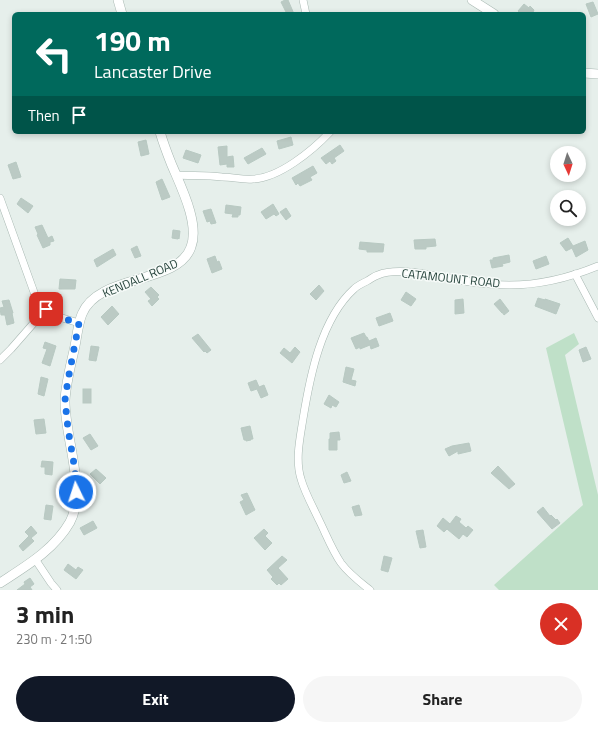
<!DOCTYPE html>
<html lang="en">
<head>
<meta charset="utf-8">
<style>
  :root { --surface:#fff; --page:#f6f6f6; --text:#222; --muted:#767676; --accent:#111827 }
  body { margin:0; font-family:"Titillium Web",sans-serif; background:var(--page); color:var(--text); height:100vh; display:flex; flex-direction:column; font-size:15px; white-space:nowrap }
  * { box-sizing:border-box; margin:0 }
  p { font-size:13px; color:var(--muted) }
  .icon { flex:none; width:22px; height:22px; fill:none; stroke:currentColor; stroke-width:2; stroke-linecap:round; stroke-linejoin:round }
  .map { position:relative; height:590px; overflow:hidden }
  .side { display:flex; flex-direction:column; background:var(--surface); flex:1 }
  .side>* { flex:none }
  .guide { position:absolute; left:12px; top:12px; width:574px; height:122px; border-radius:6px; box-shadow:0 2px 6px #0003; background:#00695c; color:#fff; overflow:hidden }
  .needle { width:26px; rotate:176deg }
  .fabs { position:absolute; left:550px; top:146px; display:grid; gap:8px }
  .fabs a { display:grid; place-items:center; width:36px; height:36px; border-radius:50%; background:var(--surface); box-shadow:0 2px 6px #0003; font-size:20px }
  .pin { position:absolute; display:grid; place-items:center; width:34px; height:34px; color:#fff; margin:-17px; border-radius:8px; box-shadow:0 2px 6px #0006 }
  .me { position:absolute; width:44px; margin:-22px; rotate:356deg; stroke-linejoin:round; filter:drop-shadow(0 0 3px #0008) }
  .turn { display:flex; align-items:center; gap:14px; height:84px; padding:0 16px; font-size:18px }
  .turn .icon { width:52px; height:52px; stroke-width:2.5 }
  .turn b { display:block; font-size:28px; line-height:34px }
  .then { display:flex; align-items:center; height:38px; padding:0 16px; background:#0003; gap:8px; font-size:15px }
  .round { display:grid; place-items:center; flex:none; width:42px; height:42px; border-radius:21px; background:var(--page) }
  .overview { display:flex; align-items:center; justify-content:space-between; height:68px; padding:0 16px }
  h1 { font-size:24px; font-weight:700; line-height:30px }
  .primary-button { display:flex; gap:8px; margin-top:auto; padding:8px 16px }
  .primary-button a { flex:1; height:46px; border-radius:24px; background:var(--accent); color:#fff; font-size:16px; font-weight:700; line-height:46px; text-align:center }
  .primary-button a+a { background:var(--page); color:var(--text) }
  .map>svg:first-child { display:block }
</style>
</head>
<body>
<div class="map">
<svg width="598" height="590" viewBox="0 0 598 590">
  <rect width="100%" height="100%" fill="#e6efeb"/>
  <polygon fill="#bfe0c8" points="574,333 579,344 565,355 598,495 598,590 499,590 494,585 583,505 546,348"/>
  <g fill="#bbcac4" stroke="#b8c9c2">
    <polygon points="285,0 288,0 294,14 287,14 281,2"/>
    <polygon points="593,2 598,14 591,17 586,4"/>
    <polygon points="524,4 529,8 530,6 534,10 533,12 536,14 521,14 518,11"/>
    <polygon points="291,137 293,145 279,149 277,141"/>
    <polygon points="146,140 149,154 141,156 138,142"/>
    <polygon points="340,145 344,151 334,158 336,161 332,164 330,161 326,164 321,158"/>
    <polygon points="227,146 227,157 233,156 234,167 227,167 227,164 220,165 218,147"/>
    <polygon points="262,148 266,154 248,164 244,158"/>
    <polygon points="186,150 201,155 198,163 183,158"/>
    <polygon points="16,162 21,177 13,179 8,165"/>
    <polygon points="313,166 317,173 310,177 312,180 300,186 298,183 296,185 292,178"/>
    <polygon points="162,179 170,197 162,200 156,182"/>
    <polygon points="21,198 33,206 28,213 17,204"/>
    <polygon points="273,204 279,214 276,216 274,214 266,219 261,212"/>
    <polygon points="226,205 241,207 240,215 238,215 238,217 232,217 233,214 225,213"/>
    <polygon points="286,208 291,216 286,220 280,212"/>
    <polygon points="211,209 216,223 211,224 210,221 207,222 203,211"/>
    <polygon points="42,225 48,238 52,236 54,241 50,242 50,245 43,248 37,235 38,234 35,227"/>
    <polygon points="173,230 180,231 179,239 178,238 178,239 172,238"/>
    <polygon points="568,238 573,246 585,241 588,250 576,257 572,248 566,251 560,243"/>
    <polygon points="435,239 436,246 426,247 426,249 415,249 414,240"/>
    <polygon points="360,242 384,244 383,252 367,252 367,250 359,249"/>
    <polygon points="137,246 141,256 135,258 131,249"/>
    <polygon points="113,249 116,255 97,267 94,260"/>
    <polygon points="509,255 510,262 502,264 503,266 492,268 490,260 493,260 493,258"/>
    <polygon points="215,256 217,262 219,261 222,269 212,273 207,259"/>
    <polygon points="546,256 549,264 536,269 533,261"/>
    <polygon points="60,279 76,280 75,289 59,289"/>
    <polygon points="319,285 324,291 316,300 310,294"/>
    <polygon points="151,287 159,295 157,297 159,299 152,306 148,301 151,299 145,292"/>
    <polygon points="406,292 416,299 411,306 401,300"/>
    <polygon points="538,298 545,300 545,299 560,304 556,314 535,306"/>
    <polygon points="463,299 464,313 455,314 455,300"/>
    <polygon points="500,299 509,311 504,315 503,313 502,313 494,304"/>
    <polygon points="9,300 13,313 12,313 14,323 7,325 5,315 1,315 0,308 4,307 2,301"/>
    <polygon points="112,306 119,314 108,325 101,317"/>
    <polygon points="390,313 393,321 379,326 376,318"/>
    <polygon points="364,333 366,337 367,337 369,341 376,338 379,346 371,349 370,345 360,349 360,347 356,349 351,338"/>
    <polygon points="198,334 211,350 207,353 205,351 204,352 192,338"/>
    <polygon points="45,342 56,346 50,366 42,363 47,349 43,348"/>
    <polygon points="91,346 99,347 96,361 89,360"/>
    <polygon points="295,347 300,352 292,363 280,353 284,348 290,353"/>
    <polygon points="586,347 591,359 583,362 579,350"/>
    <polygon points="346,367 354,369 351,380 356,381 355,386 343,382"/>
    <polygon points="41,377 48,379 44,396 38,394"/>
    <polygon points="256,380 259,387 264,385 268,395 261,398 257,389 251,391 248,383"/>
    <rect x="83" y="389" width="8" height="14"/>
    <polygon points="329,395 339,402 336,407 332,405 331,408 324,404"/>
    <polygon points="44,419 46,433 36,434 34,420"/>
    <polygon points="250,426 253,439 251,439 251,440 246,441 246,440 244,440 241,428"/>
    <polygon points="339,432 340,440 337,440 337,450 329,450 329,439 330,439 330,433"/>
    <polygon points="90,434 98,446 91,450 83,438"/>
    <polygon points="469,443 471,451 458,454 458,451 449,456 445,449 452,446"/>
    <polygon points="42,461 53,462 52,475 45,474 45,467 41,467"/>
    <polygon points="498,466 515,484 509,489 491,473"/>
    <polygon points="96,469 106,478 100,484 90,474"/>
    <polygon points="347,472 351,481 344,483 341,475"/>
    <polygon points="247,493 255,510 253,511 246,515 240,502 244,500 241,495"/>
    <polygon points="46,505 53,506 51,520 44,519"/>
    <polygon points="359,505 362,515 355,516 352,507"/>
    <polygon points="543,507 550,516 551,515 556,520 557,519 560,523 552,529 537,512"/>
    <polygon points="456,516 461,519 459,522 466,528 468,526 473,530 467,537 463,534 459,539 447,529 444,532 437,526 443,518 450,524"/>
    <polygon points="93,521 97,528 84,535 80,528"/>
    <polygon points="31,526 37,533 31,538 34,541 23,551 19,546 29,536 25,532"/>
    <polygon points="264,529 268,533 265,536 272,543 265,550 254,538"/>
    <polygon points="423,530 426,547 420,548 416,531"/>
    <polygon points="282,556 287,560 278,568 288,579 281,585 279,583 277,585 271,579 273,577 267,570"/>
    <polygon points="384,556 392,558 388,572 381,570"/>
    <polygon points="68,564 76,570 78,567 83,570 76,579 64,570"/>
    <polygon points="30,578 34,584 30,587 32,590 17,590 25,584 24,582"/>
  </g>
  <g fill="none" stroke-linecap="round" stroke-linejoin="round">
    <g stroke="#a8b8b2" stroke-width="8">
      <g id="minor">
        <polyline points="303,0 306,14"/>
        <path d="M176 175C191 176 207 175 222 177 233 177 242 180 253 179 279 178 312 151 330 132"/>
        <polyline points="0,198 35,295 49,312 59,317 79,323"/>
        <polyline points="575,274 598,318"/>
        <polyline points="0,360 11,349 46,309"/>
        <polyline points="35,559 51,583 57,590"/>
        <path d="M370 590C360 582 349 574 341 563 332 550 326 534 319 520 313 507 305 493 301 479 295 460 300 438 303 419 310 376 321 319 354 289 358 285 363 283 367 281 371 279 374 276 378 275 397 267 430 275 450 278 462 281 476 283 489 284 525 288 564 280 598 266"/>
      </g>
    </g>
    <g stroke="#a8b8b2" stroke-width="10">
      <g id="tertiary">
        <polyline points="118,0 122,14"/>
        <polyline points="472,0 494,14"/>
        <polyline points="584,73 598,74"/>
        <path d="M0 583C26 566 54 550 70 522 87 490 64 435 65 400 66 382 71 364 75 346 77 336 78 324 82 314 99 273 178 285 191 247 200 223 180 185 171 163 167 153 163 142 160 132"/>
      </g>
    </g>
    <use href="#minor" stroke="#fff" stroke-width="7"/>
    <use href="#tertiary" stroke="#fff" stroke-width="9"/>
  </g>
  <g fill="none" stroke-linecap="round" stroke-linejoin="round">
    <path stroke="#1a73e8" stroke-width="7" stroke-dasharray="0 12.6" d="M46 309C54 317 69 320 79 323L68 380 65 400 68 429 75 470 76 492"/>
  </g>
  <g text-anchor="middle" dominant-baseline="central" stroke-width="3" stroke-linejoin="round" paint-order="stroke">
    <g font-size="12" fill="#24423a" stroke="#f7fbf9">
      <text transform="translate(140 278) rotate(-23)">KENDALL ROAD</text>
      <text transform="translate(451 278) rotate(6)">CATAMOUNT ROAD</text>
    </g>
  </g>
</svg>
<div class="fabs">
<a><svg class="needle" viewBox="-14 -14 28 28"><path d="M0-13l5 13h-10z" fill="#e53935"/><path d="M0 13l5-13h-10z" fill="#767676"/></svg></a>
<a><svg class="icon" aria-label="search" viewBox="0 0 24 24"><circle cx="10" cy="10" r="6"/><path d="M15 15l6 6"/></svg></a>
</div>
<div class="pin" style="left:46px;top:309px;background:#d93025"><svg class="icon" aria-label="arrive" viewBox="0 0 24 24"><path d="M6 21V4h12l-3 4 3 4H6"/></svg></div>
<svg class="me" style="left:76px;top:492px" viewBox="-20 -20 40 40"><circle r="17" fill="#1a73e8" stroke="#fff" stroke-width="3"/><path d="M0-11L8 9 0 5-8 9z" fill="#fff"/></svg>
<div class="guide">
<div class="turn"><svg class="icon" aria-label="left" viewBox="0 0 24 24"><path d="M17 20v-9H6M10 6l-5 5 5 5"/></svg><div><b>190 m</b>Lancaster Drive</div></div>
<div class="then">Then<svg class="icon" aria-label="arrive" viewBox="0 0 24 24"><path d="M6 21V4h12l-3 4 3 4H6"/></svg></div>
</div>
</div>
<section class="side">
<div class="overview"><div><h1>3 min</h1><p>230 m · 21:50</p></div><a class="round" style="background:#d93025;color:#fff"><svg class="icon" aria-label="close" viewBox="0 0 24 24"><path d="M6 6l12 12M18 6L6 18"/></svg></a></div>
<div class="primary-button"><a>Exit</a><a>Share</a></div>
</section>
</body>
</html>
